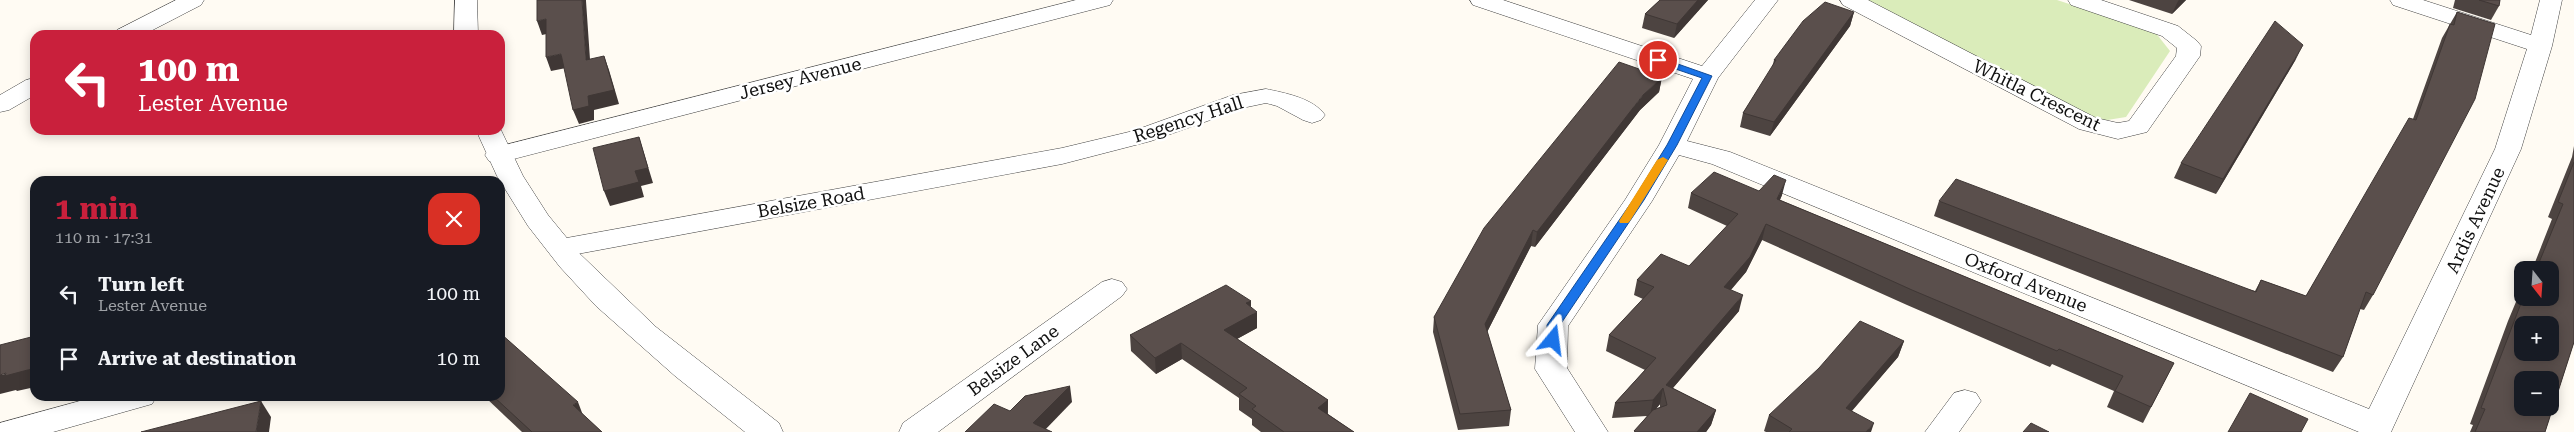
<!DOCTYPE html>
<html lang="en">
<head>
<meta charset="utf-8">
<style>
  :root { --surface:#171b24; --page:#242831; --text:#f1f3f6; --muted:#9ea1a6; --accent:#c9203c }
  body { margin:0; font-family:"Roboto Serif",serif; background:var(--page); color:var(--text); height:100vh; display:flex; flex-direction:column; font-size:19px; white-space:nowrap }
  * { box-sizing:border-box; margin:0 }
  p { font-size:16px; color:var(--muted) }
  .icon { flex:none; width:28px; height:28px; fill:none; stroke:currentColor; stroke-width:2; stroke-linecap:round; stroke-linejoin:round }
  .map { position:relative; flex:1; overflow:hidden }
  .sheet { position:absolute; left:30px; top:176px; width:475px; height:225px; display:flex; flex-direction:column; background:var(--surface); border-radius:15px; box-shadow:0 2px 12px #0003 }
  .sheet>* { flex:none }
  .hud { position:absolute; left:30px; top:30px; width:475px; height:105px; border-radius:15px; box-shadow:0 2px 12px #0003; background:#c9203c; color:#fff; overflow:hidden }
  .needle { width:32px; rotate:163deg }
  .fabs { position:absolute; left:2514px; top:261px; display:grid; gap:10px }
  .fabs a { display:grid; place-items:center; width:45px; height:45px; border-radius:10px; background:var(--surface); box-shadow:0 2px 12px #0003; font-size:25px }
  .pin { position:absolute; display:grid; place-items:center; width:42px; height:42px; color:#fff; margin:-21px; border:2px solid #fff; border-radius:50%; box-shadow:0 1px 5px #0007 }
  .me { position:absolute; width:55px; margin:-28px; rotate:16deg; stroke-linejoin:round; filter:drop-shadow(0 0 4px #0008) }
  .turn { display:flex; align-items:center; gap:18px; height:105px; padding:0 25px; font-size:22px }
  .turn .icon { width:65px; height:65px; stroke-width:2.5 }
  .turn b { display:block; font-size:35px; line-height:42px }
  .round { display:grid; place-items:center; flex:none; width:52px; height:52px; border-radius:15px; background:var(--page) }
  .headline { display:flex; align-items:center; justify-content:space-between; height:85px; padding:0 25px }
  h1 { font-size:30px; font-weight:700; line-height:38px; color:var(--accent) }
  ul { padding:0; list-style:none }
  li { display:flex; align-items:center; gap:15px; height:65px; padding:0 25px }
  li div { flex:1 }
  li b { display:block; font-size:19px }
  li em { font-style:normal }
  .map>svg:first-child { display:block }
</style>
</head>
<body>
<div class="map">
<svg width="2574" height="432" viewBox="0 0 2574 432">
  <rect width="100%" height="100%" fill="#fffbf3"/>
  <polygon fill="#daecba" points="1860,0 2057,0 2155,32 2170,51 2126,117 2101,121"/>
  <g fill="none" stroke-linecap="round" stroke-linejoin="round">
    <g stroke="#434343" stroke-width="1">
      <g id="minor">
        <polygon points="176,0 204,0 201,5 143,35 113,35 117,30"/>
        <polygon points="1076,0 1113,0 1110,5 498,163 489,161 485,155 489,149"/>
        <polygon points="1470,0 1503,0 1702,66 1755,0 1778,0 1718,78 1687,141 1730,152 2369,409 2495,149 2527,49 2393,5 2390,0 2423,0 2531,35 2540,0 2562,0 2552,46 2521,149 2391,432 2359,432 1712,164 1679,155 1652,201 1568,326 1567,368 1608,432 1575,432 1535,369 1538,325 1625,200 1659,145 1693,79 1473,5"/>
        <polygon points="1840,0 1868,0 2096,118 2118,123 2129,121 2176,56 2177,48 2162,36 2071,5 2068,0 2101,0 2178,26 2197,41 2201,46 2200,56 2147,132 2118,139 2079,129 1843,5"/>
        <polygon points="35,78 35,95 9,110 0,112 0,95 26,80"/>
        <path d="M1266 89C1285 93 1313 98 1325 115L1321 120 1312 123 1303 120 1277 106 1266 103 1247 107 1151 141 1062 164 561 257 551 254 547 248 551 242 561 239 1062 148 1133 131 1233 95Z"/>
        <polygon points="1112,279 1122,282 1127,289 1122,296 938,432 899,432 903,423 1102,282"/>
        <polygon points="1965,390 1976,393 1981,401 1959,432 1925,432 1954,393"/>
        <polygon points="98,396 157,396 152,404 53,432 0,432 0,423"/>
      </g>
    </g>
    <g stroke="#434343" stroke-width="1">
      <g id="tertiary">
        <polygon points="455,0 477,0 478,35 454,35"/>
        <polygon points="500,128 523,176 548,215 580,254 656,327 779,423 783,432 745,432 675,376 596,306 560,267 528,226 497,176 476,130 500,130"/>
      </g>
    </g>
    <use href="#minor" fill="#fff" fill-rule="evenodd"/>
    <use href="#tertiary" fill="#fff" fill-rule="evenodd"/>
  </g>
  <g fill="#4d4441" fill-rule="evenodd">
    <polygon points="1660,0 1708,0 1674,38 1642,28 1645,14"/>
    <polygon points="2129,0 2186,0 2172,14"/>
    <polygon points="2455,0 2500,0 2499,6 2491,20 2453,8"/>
    <polygon points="1854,12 1850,26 1770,136 1740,127 1743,113 1772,68 1774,60"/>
    <polygon points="2457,12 2495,24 2373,295 2364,310 2360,309 2343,357 2333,372 1934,216 1939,201 2255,291 2261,280 2306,296 2413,119 2442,38"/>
    <polygon points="2296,59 2216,194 2174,178 2181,163"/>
    <polygon points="1662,77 1659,92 1640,110 1535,247 1531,246 1487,332 1511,410 1509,426 1458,430 1433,332 1434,317"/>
    <polygon points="2574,146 2574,342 2545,432 2470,432 2473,425 2470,424 2508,321 2518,297 2522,291 2522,298 2550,270 2532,270 2552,219 2548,217 2572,157"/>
    <path d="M1759 191 1782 195 1780 200 2174 363 2143 423 2107 407 2114 391 2052 364 2050 367 1907 305 1762 240 1746 272 1731 290 1739 311 1673 388 1716 410 1711 425 1706 432H1634L1647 416 1612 418 1615 403 1645 370 1606 351 1609 335 1643 299 1634 295 1637 280 1689 266 1727 226 1688 208 1691 193ZM1660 404V407L1656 409Z"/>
    <polygon points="1251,301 1251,307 1257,328 1237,339 1328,400 1328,414 1354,432 1261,432 1252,425 1252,419 1239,410 1239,398 1182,359 1156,374 1131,351 1130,335"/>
    <polygon points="1904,341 1898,357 1852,411 1871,432 1766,432 1764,431 1769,415"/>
    <polygon points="484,396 500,396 583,415 602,432 522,432"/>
  </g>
  <g fill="#3f3735">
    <polygon points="582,0 586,0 586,1 591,74 586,60"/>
    <polygon points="1698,0 1708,0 1674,38 1677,24"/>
    <polygon points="2179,0 2186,0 2172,14 2178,1"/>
    <polygon points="1854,12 1850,26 1770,136 1774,122"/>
    <polygon points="546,19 551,33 542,35 537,21"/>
    <polygon points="2303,45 2296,59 2216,194 2223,179"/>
    <polygon points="561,54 566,68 551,71 546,57"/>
    <polygon points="604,56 609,70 619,104 594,110 594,120 579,124 573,110 588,96"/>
    <polygon points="1662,77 1659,92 1640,110 1535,247 1537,232 1643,95"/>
    <polygon points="639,137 653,183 641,186 644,197 610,206 604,191"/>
    <polygon points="1786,180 1782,195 1773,214 1777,199"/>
    <polygon points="1766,224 1762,240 1746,272 1720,302 1724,287"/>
    <polygon points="1533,230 1531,246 1483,340 1485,324"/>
    <polygon points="1743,295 1739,311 1665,397 1666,385"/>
    <polygon points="1251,301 1251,315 1257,312 1257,328 1224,346 1224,330 1246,303"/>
    <polygon points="1904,341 1898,357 1841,423 1846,408"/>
    <polygon points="1181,343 1182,359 1156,374 1155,358"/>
    <polygon points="35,368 35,387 17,391 16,390 0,394 0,375"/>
    <polygon points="1070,386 1072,402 1043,432 1033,423"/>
    <polygon points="1663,388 1660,404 1650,416 1653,400"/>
    <polygon points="1328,400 1327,416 1318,408"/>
    <polygon points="261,401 271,417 269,432 256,432"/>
    <polygon points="578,402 584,418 573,405"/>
    <polygon points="1716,410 1711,425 1706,432 1697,432"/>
    <polygon points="1874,423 1871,432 1866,432"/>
  </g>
  <g fill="#5a4f4c" stroke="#3f3735" fill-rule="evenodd">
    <polygon points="537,0 582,0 586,60 604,56 614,90 588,96 589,106 573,110 561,54 546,57 546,19 537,21"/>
    <polygon points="1660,0 1698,0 1677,24 1645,14"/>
    <polygon points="2479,0 2500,0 2499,6"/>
    <polygon points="1825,2 1854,12 1774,122 1743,113 1776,60 1774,60 1803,21"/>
    <polygon points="2457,12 2495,24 2475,99 2373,295 2366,292 2343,357 1939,201 1956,179 2256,292 2261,280 2306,296 2409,118 2416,120 2450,24 2454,25"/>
    <polygon points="2275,21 2303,45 2223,179 2181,163"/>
    <polygon points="1619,62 1662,77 1643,95 1537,232 1533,230 1485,324 1511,410 1460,414 1434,317 1484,228"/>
    <polygon points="639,137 648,168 635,171 639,182 604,191 593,148"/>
    <path d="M2574 162V342L2545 432H2475L2485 409 2481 408 2523 298H2550V270H2536L2563 204 2558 202ZM2522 325H2550V352H2522ZM2522 380H2550V408H2522Z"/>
    <polygon points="1714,172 1759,191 1774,175 1786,180 1777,199 2174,363 2151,407 2115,391 2123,376 2059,349 2057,351 1912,290 1766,224 1750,257 1724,287 1743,295 1666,385 1716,410 1697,432 1636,432 1634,431 1653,410 1667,405 1663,388 1653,400 1615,403 1656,358 1609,335 1654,287 1637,280 1661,254 1689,266 1738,214 1691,193"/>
    <polygon points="1226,285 1251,301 1246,303 1257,312 1224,330 1328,400 1318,408 1354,432 1284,432 1252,409 1256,406 1239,394 1247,388 1181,343 1155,358 1130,335"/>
    <polygon points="1860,321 1904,341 1846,408 1874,423 1866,432 1789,432 1792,429 1769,415 1819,368"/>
    <polygon points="500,333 578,402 573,405 602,432 532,432 493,396 500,396"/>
    <polygon points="35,336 35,368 5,376 6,373 0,375 0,345"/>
    <polygon points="1070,386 1033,423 1052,432 965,432 994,404 1010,411 1025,396"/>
    <polygon points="2250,393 2308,419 2301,432 2228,432"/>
    <polygon points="261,401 256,432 141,432"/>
    <polygon points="2031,423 2049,432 2023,432"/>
  </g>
  <polygon fill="#1a73e8" stroke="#114b97" points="1658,57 1712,76 1677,145 1644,200 1560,325 1557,343 1548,343 1547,325 1633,200 1667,145 1702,78 1655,62 1653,60"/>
  <polygon fill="#f59e0b" points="1663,157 1668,160 1630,221 1628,223 1620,223 1619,221 1657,160"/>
  <g text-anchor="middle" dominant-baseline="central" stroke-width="5" stroke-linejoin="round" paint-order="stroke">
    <g font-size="18" fill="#101010" stroke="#fff">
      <text transform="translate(800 78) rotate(-14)">Jersey Avenue</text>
      <text transform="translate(2037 95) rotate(26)">Whitla Crescent</text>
      <text transform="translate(1188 119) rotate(-18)">Regency Hall</text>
      <text transform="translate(811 202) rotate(-10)">Belsize Road</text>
      <text transform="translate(2475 220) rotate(-65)">Ardis Avenue</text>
      <text transform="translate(2026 282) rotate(22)">Oxford Avenue</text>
      <text transform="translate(1013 360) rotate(-36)">Belsize Lane</text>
    </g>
  </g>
</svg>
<div class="fabs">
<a><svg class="needle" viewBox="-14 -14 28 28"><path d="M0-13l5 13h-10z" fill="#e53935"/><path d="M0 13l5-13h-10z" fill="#9ea1a6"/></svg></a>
<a>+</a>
<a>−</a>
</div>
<div class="pin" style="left:1658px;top:60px;background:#d93025"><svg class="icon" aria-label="arrive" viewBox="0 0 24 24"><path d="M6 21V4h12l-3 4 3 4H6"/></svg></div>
<svg class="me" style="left:1553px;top:340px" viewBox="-20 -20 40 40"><path d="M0-17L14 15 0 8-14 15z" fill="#1a73e8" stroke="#fff" stroke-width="4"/></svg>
<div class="hud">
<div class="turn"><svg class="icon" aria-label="left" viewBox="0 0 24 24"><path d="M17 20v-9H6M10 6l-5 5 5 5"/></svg><div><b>100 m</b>Lester Avenue</div></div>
</div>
<section class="sheet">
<div class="headline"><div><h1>1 min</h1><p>110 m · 17:31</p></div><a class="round" style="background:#d93025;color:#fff"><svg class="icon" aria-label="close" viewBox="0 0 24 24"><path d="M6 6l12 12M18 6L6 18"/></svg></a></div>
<ul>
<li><svg class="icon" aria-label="left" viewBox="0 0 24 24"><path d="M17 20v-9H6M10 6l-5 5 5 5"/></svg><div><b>Turn left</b><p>Lester Avenue</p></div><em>100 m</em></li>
<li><svg class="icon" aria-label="arrive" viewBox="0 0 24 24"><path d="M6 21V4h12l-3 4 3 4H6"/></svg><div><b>Arrive at destination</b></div><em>10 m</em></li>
</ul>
</section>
</div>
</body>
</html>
